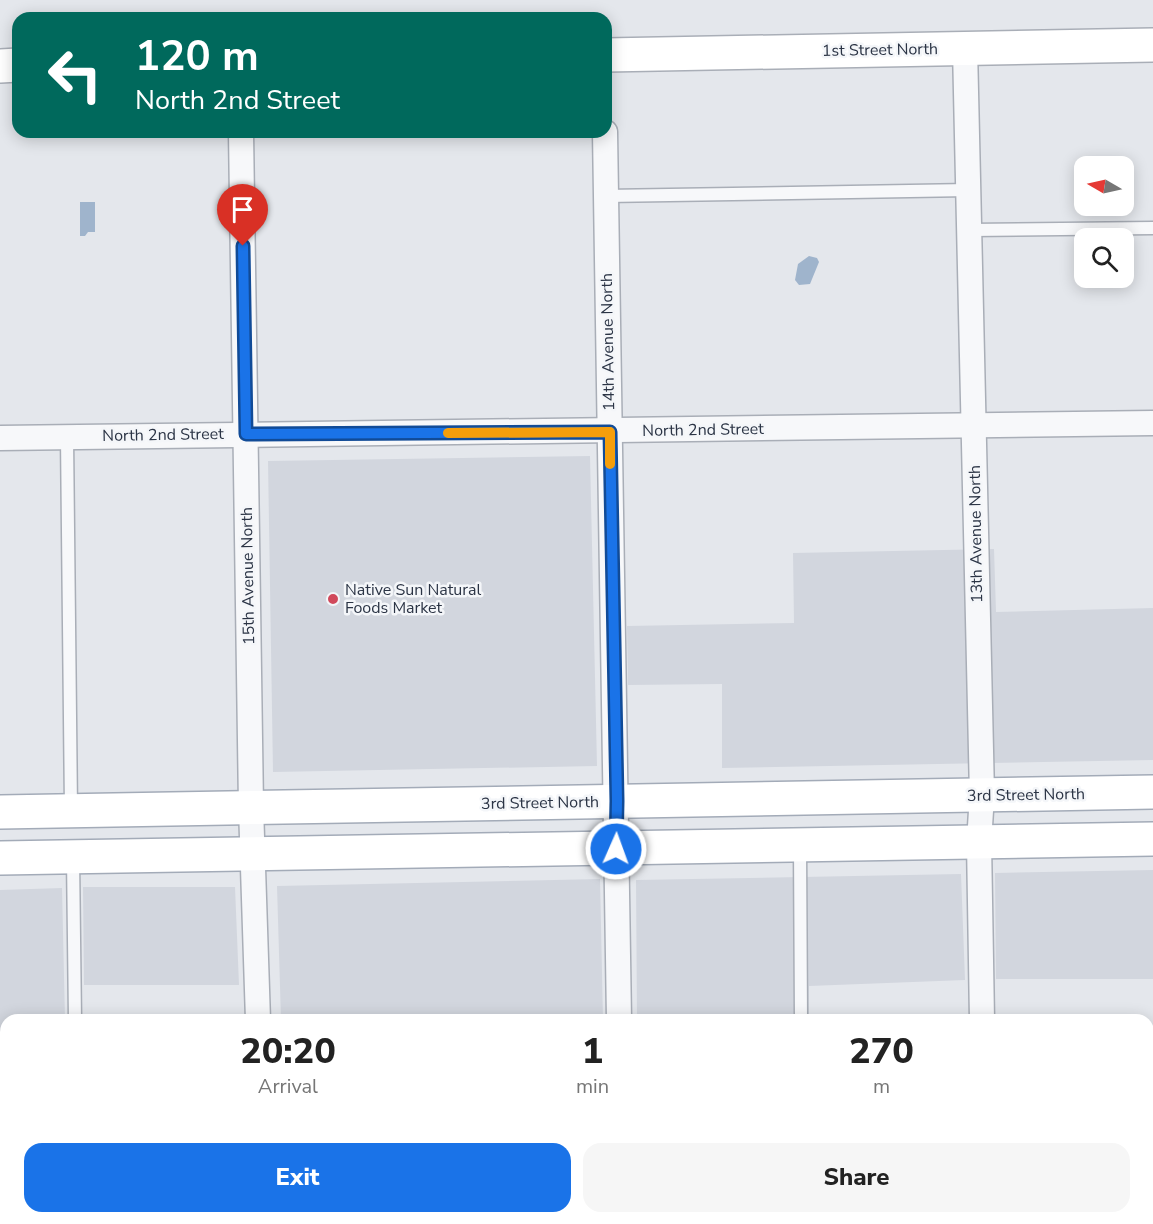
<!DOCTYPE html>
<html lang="en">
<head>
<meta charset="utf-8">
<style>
  :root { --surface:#fff; --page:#f6f6f6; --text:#222; --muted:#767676; --accent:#1a73e8 }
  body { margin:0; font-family:"Nunito Sans",sans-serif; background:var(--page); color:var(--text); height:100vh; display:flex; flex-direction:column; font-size:22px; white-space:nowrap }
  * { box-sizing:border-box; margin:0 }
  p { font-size:20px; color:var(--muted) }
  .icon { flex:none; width:33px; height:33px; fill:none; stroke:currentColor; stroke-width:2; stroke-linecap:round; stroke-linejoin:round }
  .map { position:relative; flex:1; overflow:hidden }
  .sheet { position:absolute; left:0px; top:1014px; width:1154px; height:210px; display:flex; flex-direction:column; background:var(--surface); border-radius:18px 18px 0 0; box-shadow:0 3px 15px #0003 }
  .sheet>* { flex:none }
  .banner { position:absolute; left:12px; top:12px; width:600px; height:126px; border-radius:18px; box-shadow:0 3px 15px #0003; background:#00695c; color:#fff; overflow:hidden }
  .needle { width:39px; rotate:279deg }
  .fabs { position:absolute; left:1074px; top:156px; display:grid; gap:12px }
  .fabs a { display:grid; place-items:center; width:60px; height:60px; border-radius:12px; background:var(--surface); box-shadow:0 3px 15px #0003; font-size:30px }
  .pin { position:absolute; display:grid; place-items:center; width:51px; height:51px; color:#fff; margin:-62px -26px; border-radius:50% 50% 50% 0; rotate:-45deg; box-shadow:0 0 6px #0007 }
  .pin .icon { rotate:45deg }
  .me { position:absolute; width:66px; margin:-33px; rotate:2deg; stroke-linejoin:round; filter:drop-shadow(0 0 4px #0008) }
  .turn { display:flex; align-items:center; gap:21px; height:126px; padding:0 24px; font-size:27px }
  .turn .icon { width:78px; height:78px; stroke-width:2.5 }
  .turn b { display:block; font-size:42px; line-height:51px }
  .eta { display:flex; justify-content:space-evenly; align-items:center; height:102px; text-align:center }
  .eta b { font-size:36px; font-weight:800; line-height:42px }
  .action { display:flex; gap:12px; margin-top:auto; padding:12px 24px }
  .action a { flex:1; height:69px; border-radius:18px; background:var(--accent); color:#fff; font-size:24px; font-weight:800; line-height:69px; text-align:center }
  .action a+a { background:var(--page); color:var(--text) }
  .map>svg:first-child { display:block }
</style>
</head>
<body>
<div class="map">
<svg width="1153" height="1224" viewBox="0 0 1153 1224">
  <rect width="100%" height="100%" fill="#e4e7ec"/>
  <g fill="#d2d6de">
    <polygon points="590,456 597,766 273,772 268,461"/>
    <polygon points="994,549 996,612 1153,608 1153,760 722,768 722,684 628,685 627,626 794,623 793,553"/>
    <polygon points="1153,870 1153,979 996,979 995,873"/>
    <polygon points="961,874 965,980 809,986 809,1020 637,1020 636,880"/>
    <polygon points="600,879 603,1020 281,1020 277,886"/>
    <polygon points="83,887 235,887 239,985 84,985"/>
    <polygon points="62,888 65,1020 6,1020 6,1217 0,1217 0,890"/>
  </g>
  <g fill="#9fb4cc">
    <polygon points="80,202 95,202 95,232 88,232 85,236 80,236"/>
    <polygon points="809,256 817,258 819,262 810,284 799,285 795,280 798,264"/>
  </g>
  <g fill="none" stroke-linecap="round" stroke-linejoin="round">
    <g stroke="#a9aeb7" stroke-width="15">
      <g id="lane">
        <polyline points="606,196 969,190"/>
        <polyline points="970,230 1153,228"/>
        <polyline points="67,437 71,810"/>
        <polyline points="800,847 801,1020"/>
        <polyline points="73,858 75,1020"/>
        <polyline points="77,1218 77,1224"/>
      </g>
    </g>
    <g stroke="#a9aeb7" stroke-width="27">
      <g id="street">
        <polyline points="965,48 982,795 979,842 982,1020"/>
        <polyline points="241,132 251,807 258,1020"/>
        <polyline points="605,132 619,1020"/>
        <polyline points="0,438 1153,423"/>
        <polyline points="1148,1216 1153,1216"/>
        <polyline points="263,1218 263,1224"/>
        <polyline points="603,1224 1063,1218"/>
      </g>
    </g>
    <g stroke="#a9aeb7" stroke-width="36">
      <g id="secondary">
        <polyline points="606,55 1153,45"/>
        <polyline points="0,66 18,65"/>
      </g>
    </g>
    <g stroke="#a3abb8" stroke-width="36">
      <g id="primary">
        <polyline points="0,812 1153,792"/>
        <polyline points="0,858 1153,839"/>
      </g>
    </g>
    <use href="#lane" stroke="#f7f8fa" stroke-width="12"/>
    <use href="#street" stroke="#f7f8fa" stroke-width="24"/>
    <use href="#secondary" stroke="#fff" stroke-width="33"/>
    <use href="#primary" stroke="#fff" stroke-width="33"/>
  </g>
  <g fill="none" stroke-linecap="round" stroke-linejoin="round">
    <g stroke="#114b97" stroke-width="15">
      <polyline id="route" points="243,246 246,434 610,432 617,801 616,849"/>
    </g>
    <use href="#route" stroke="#1a73e8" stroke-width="10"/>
    <polyline stroke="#f59e0b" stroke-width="10" points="448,433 610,432 610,464"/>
  </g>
  <circle fill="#d1495b" stroke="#f4f6f9" stroke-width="2" cx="333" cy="599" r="6"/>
  <g text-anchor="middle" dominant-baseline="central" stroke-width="5" stroke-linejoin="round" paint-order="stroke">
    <g font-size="16" fill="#2b3445" stroke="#f4f6f9">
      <text transform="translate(880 50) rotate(-1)">1st Street North</text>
      <text transform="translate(608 342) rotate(-91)">14th Avenue North</text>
      <text transform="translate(703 430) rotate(-1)">North 2nd Street</text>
      <text transform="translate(163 435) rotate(-1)">North 2nd Street</text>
      <text transform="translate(976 534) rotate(-91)">13th Avenue North</text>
      <text transform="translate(248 576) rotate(-91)">15th Avenue North</text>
      <text transform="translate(1026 795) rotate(-1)">3rd Street North</text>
      <text transform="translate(540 803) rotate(-1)">3rd Street North</text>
    </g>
    <g font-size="16" fill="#2b3445" stroke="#f4f6f9" text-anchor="start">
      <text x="345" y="590">Native Sun Natural<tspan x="345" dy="18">Foods Market</tspan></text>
    </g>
  </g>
</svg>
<div class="fabs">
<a><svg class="needle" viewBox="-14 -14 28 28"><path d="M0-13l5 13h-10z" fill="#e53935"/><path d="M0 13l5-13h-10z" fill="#767676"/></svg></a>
<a><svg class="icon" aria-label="search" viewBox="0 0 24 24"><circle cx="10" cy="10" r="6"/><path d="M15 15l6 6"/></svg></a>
</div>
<div class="pin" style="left:243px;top:246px;background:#d93025"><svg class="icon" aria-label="arrive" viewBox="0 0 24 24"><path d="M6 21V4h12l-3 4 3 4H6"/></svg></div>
<svg class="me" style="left:616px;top:849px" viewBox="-20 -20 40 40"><circle r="17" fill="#1a73e8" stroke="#fff" stroke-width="3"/><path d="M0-11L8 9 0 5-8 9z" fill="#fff"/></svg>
<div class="banner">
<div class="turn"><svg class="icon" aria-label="left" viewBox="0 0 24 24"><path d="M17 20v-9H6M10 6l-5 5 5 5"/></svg><div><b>120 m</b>North 2nd Street</div></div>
</div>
<section class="sheet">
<div class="eta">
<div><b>20:20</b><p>Arrival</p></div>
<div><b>1</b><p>min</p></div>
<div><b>270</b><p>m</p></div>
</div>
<div class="action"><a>Exit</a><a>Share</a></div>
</section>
</div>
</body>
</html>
